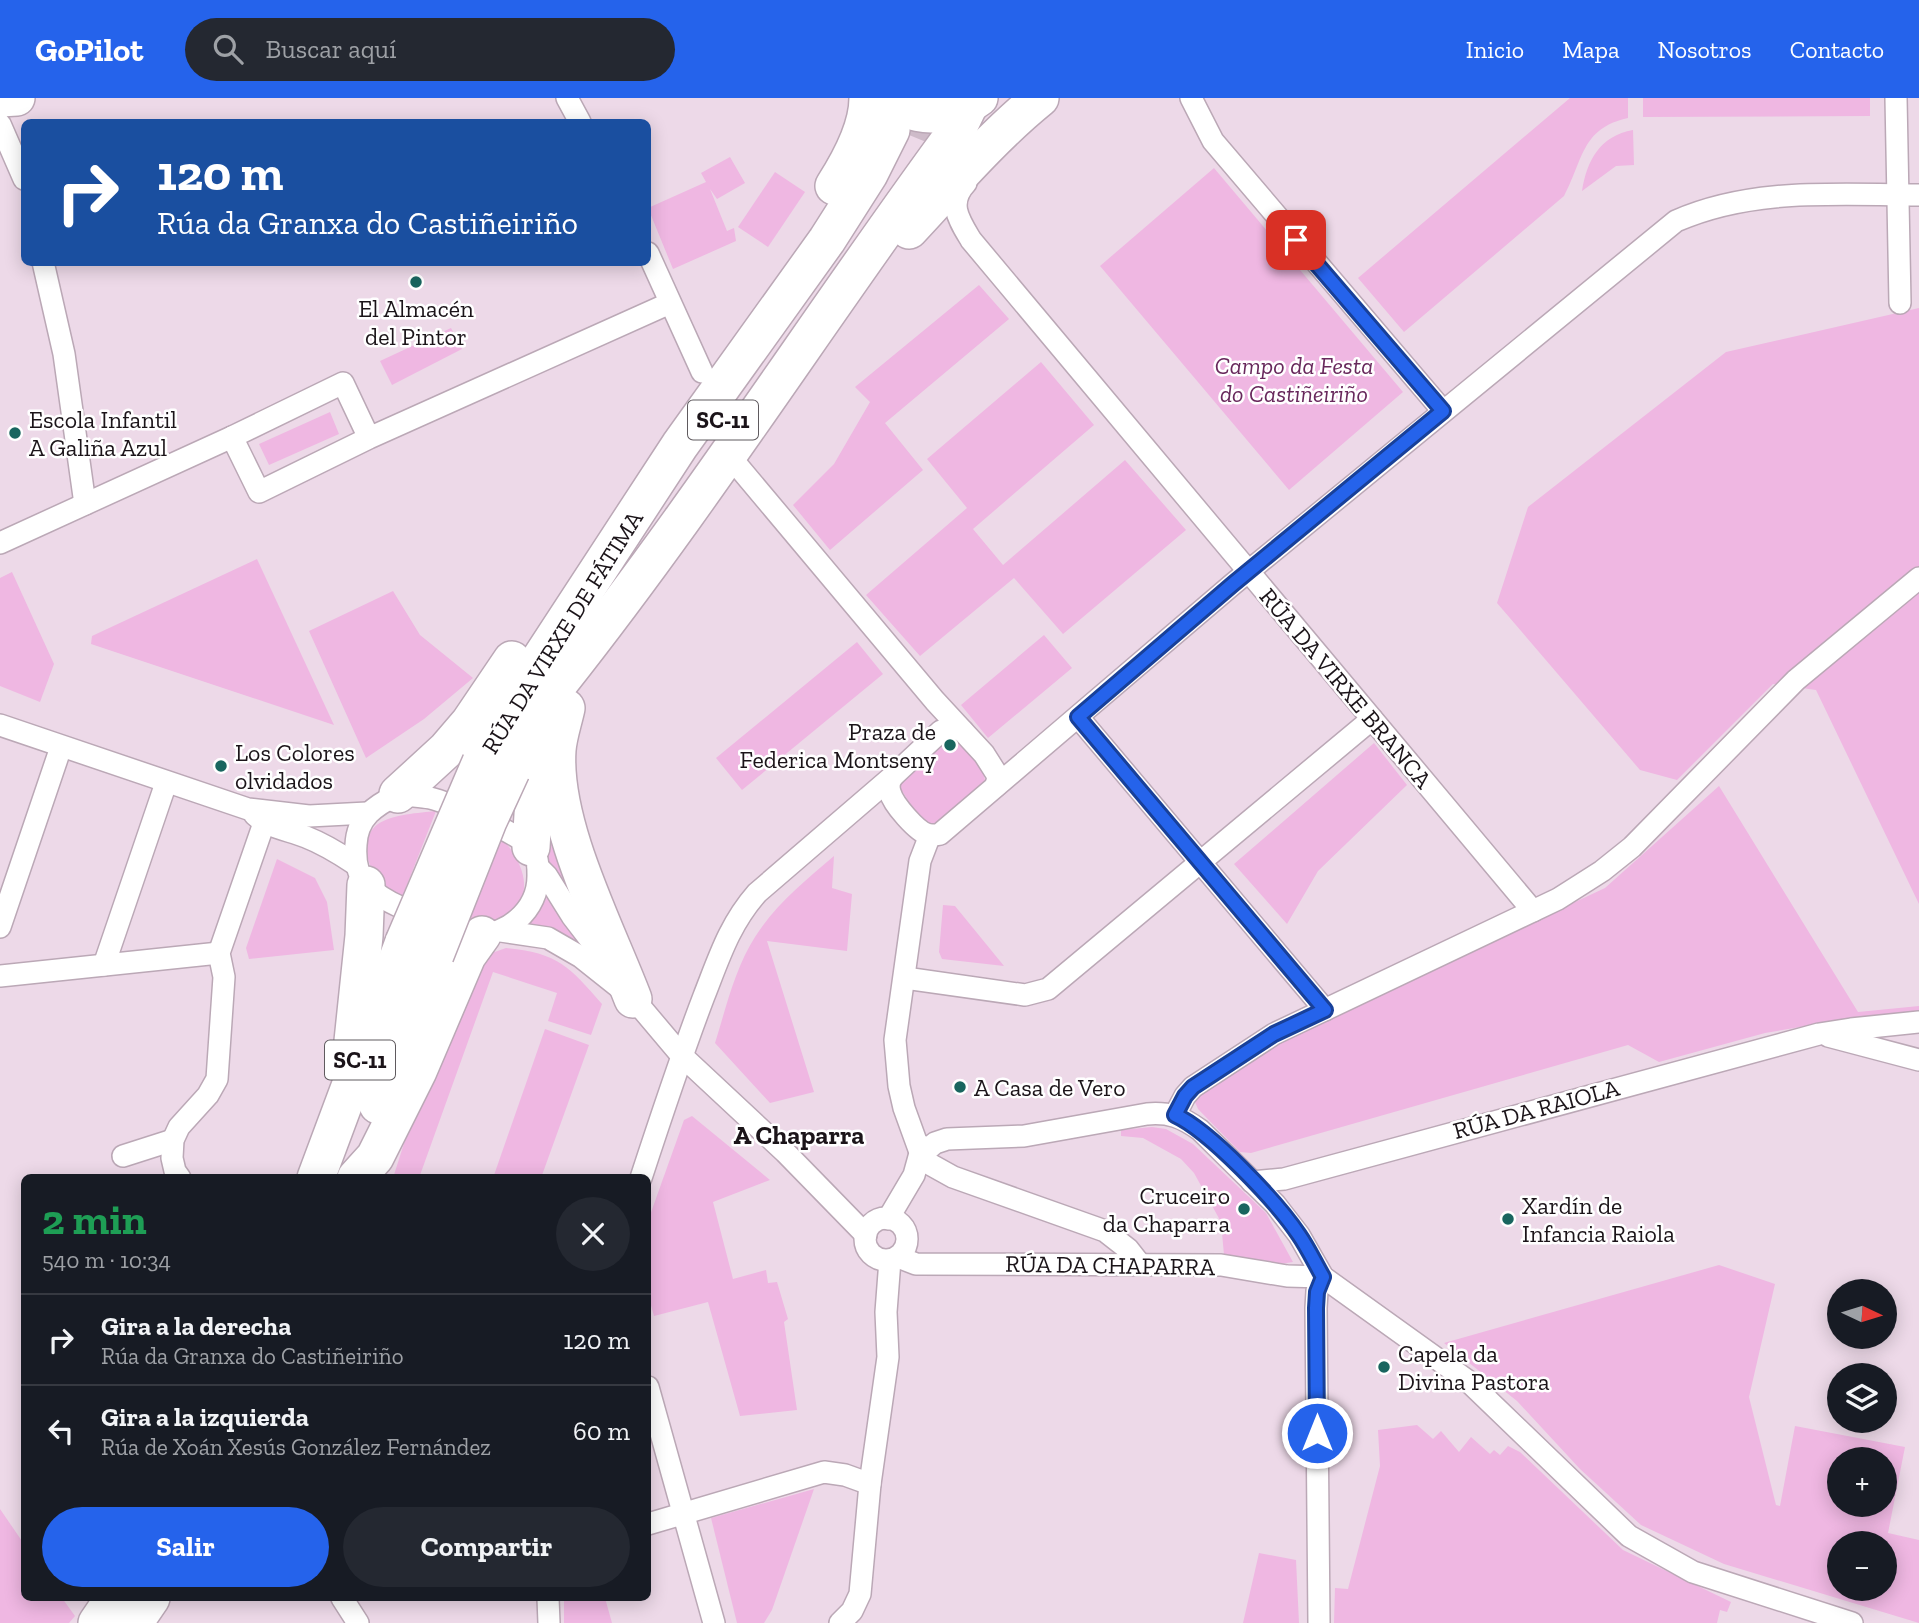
<!DOCTYPE html>
<html lang="es">
<head>
<meta charset="utf-8">
<style>
  :root { --surface:#171b24; --page:#242831; --text:#f1f3f6; --muted:#9ea1a6; --line:#363941; --accent:#2563eb }
  body { margin:0; font-family:"Zilla Slab",serif; background:var(--page); color:var(--text); height:100vh; display:flex; flex-direction:column; font-size:26px; white-space:nowrap }
  * { box-sizing:border-box; margin:0 }
  p { font-size:23px; color:var(--muted) }
  .icon { flex:none; width:38px; height:38px; fill:none; stroke:currentColor; stroke-width:2; stroke-linecap:round; stroke-linejoin:round }
  .map { position:relative; flex:1; overflow:hidden }
  .details { position:absolute; left:21px; top:1076px; width:630px; height:427px; display:flex; flex-direction:column; background:var(--surface); border-radius:10px; box-shadow:0 4px 18px #0003 }
  .details>* { flex:none }
  .top-card { position:absolute; left:21px; top:21px; width:630px; height:147px; border-radius:10px; box-shadow:0 4px 18px #0003; background:#1a4fa0; color:#fff; overflow:hidden }
  .needle { width:46px; rotate:94deg }
  .buttons { position:absolute; left:1827px; top:1181px; display:grid; gap:14px }
  .buttons a { display:grid; place-items:center; width:70px; height:70px; border-radius:50%; background:var(--surface); box-shadow:0 4px 18px #0003; font-size:35px }
  .pin { position:absolute; display:grid; place-items:center; width:60px; height:60px; color:#fff; margin:-30px; border-radius:14px; box-shadow:0 4px 10px #0006 }
  .me { position:absolute; width:77px; margin:-38px; rotate:0deg; stroke-linejoin:round; filter:drop-shadow(0 0 5px #0008) }
  .turn { display:flex; align-items:center; gap:24px; height:147px; padding:0 21px; font-size:32px }
  .turn .icon { width:91px; height:91px; stroke-width:2.5 }
  .turn b { display:block; font-size:49px; line-height:60px }
  .round { display:grid; place-items:center; flex:none; width:74px; height:74px; border-radius:37px; background:var(--page) }
  .overview { display:flex; align-items:center; justify-content:space-between; height:119px; padding:0 21px }
  h1 { font-size:42px; font-weight:700; line-height:52px; color:#1e9e55 }
  .primary-button { display:flex; gap:14px; margin-top:auto; padding:14px 21px }
  .primary-button a { flex:1; height:80px; border-radius:42px; background:var(--accent); color:#fff; font-size:28px; font-weight:700; line-height:80px; text-align:center }
  .primary-button a+a { background:var(--page); color:var(--text) }
  ul { padding:0; list-style:none }
  li { display:flex; align-items:center; gap:21px; height:91px; padding:0 21px; border-top:2px solid var(--line) }
  li div { flex:1 }
  li b { display:block; font-size:26px }
  li em { font-style:normal }
  header { display:flex; align-items:center; gap:42px; box-sizing:border-box; height:98px; padding:0 35px; background:var(--accent); color:#fff }
  header strong { font-size:33px }
  nav { display:flex; gap:38px; margin-inline-start:auto; font-size:24px }
  .search { width:490px; height:63px; background:var(--page); display:flex; align-items:center; gap:18px; box-sizing:border-box; padding:0 24px; border-radius:38px; color:var(--muted); font-size:26px }
  .map>svg:first-child { display:block }
</style>
</head>
<body>
<header>
<strong>GoPilot</strong>
<div class="search"><svg class="icon" aria-label="search" viewBox="0 0 24 24"><circle cx="10" cy="10" r="6"/><path d="M15 15l6 6"/></svg>Buscar aquí</div>
<nav><a>Inicio</a><a>Mapa</a><a>Nosotros</a><a>Contacto</a></nav>
</header>
<div class="map">
<svg width="1919" height="1525" viewBox="0 0 1919 1525">
  <rect width="100%" height="100%" fill="#edd9e8"/>
  <g fill="#efb7e2" fill-rule="evenodd">
    <path d="M1570 0H1628V20C1581 30 1583 63 1564 98L1404 234 1358 180Z"/>
    <polygon points="1643,0 1870,0 1870,18 1643,19"/>
    <path d="M1633 32 1634 67 1616 68 1582 93C1587 62 1600 38 1633 32Z"/>
    <polygon points="730,59 745,85 717,101 710,91 727,133 734,130 736,143 673,171 648,110 706,84 701,75"/>
    <polygon points="1214,70 1403,294 1289,392 1100,168"/>
    <polygon points="775,74 805,94 768,149 738,129"/>
    <polygon points="979,187 1009,221 885,325 923,372 830,452 793,407 834,366 870,304 855,289"/>
    <polygon points="1919,210 1919,806 1816,592 1773,586 1677,682 1640,672 1497,505 1528,409 1726,254"/>
    <polygon points="451,230 462,251 392,287 380,263"/>
    <polygon points="1041,264 1094,327 973,431 1003,467 1125,362 1186,432 1063,536 1014,480 920,558 866,497 967,410 927,361"/>
    <polygon points="330,314 339,336 269,367 259,346"/>
    <polygon points="257,461 334,627 91,546 92,538"/>
    <polygon points="12,474 54,566 40,604 0,588 0,480"/>
    <polygon points="393,493 420,537 473,580 424,621 366,660 309,533"/>
    <polygon points="1044,537 1072,570 988,640 961,607"/>
    <polygon points="857,544 883,576 742,692 716,660"/>
    <path d="M952 644C969 647 981 665 985 682L979 695 933 728 919 720 899 688 904 678 940 645Z"/>
    <polygon points="1374,645 1407,687 1318,773 1287,826 1234,766"/>
    <polygon points="1719,688 1858,914 1919,908 1919,914 1829,924 1765,935 1659,964 1628,947 1251,1055 1240,1054 1236,1050 1198,1011 1195,1004 1196,997 1279,943 1605,790"/>
    <polygon points="543,706 592,831 550,768 543,746"/>
    <path d="M436 713 401 802C378 790 350 747 378 726 393 716 419 715 436 713Z"/>
    <path d="M502 740C520 761 536 791 512 815 501 827 479 826 464 826Z"/>
    <path d="M834 758 832 790 852 796 847 853 767 843 814 994 770 1005 715 945C726 910 735 870 755 839 775 807 805 783 834 758Z"/>
    <polygon points="277,761 315,780 327,804 334,852 249,861 246,850"/>
    <polygon points="548,798 593,854 543,829 529,827"/>
    <polygon points="943,807 955,808 1004,868 942,861 939,854"/>
    <path d="M506 850C558 855 569 868 602 906L591 937 548 923 557 895 493 874 419 1080H393L407 1036 470 881 489 856Z"/>
    <polygon points="545,931 589,947 541,1080 493,1080"/>
    <polygon points="692,1018 770,1082 713,1104 733,1181 766,1172 768,1185 777,1184 788,1221 784,1224 797,1312 740,1318 708,1204 654,1218 648,1197 649,1120 684,1022"/>
    <polygon points="1152,1029 1166,1031 1193,1046 1266,1115 1293,1164 1280,1166 1224,1157 1221,1124 1194,1075 1181,1061 1143,1040 1121,1038 1121,1032"/>
    <path d="M1719 1167 1775 1186 1749 1299 1776 1407 1780 1408 1795 1328 1905 1349 1888 1435 1919 1442V1525L1724 1466 1641 1427 1580 1371 1517 1303 1444 1245ZM1839 1362H1885V1407H1839ZM1839 1446H1885V1491H1839Z"/>
    <polygon points="1417,1327 1433,1341 1441,1333 1459,1354 1471,1339 1490,1356 1494,1352 1500,1357 1508,1348 1520,1354 1623,1452 1731,1504 1727,1514 1720,1512 1717,1525 1334,1525 1335,1490 1348,1491 1380,1368 1378,1332"/>
    <polygon points="814,1391 772,1512 764,1525 737,1525 711,1420"/>
    <polygon points="0,1411 24,1446 24,1500 62,1500 75,1518 69,1525 0,1525"/>
    <polygon points="1259,1455 1296,1462 1299,1525 1243,1525"/>
    <polygon points="564,1500 605,1500 612,1525 564,1525"/>
  </g>
  <g fill="none" stroke-linecap="round" stroke-linejoin="round">
    <polyline stroke="#cebbc9" stroke-width="37" stroke-dasharray="37 18" stroke-linecap="butt" points="914,39 930,0"/>
    <g stroke="#bba8b6" stroke-width="24">
      <g id="minor">
        <polyline points="567,0 580,24"/>
        <polyline points="1191,0 1213,43 1443,313"/>
        <polyline points="1896,0 1900,205"/>
        <polyline points="0,26 24,81"/>
        <path d="M966 85C947 105 959 122 971 142L1533 813"/>
        <polyline points="648,155 702,274"/>
        <polyline points="43,164 64,256 85,406"/>
        <polyline points="369,340 343,285 232,339 259,394 369,340 670,205"/>
        <polyline points="727,355 935,603 984,656 998,678 996,688"/>
        <polyline points="0,445 232,339"/>
        <polyline points="1078,619 1325,912"/>
        <polyline points="0,627 248,711 309,718 367,715"/>
        <path d="M963 633 955 630 941 633 893 678C889 683 888 688 890 694 893 706 917 734 929 737 931 737 938 737 940 736L1233 486 1676 123C1753 89 1837 97 1919 97"/>
        <path d="M398 696C408 698 420 698 430 700 448 704 521 737 532 750 538 758 538 767 538 776 539 812 506 841 470 835 440 823 389 811 367 787 357 777 355 761 356 747 357 719 375 708 398 696Z"/>
        <path d="M255 717C269 730 289 732 306 739 324 746 340 756 355 766"/>
        <polyline points="930,737 920,763 895,942 899,988 904,1010 921,1057 926,1064 953,1079 1105,1133 1128,1151 1139,1165"/>
        <polyline points="538,769 547,778 572,818 605,861"/>
        <polyline points="0,829 61,649"/>
        <polyline points="501,833 548,840 581,859 625,894"/>
        <polyline points="104,867 166,685"/>
        <polyline points="0,878 219,855"/>
        <polyline points="905,880 1025,897 1048,891 1372,621"/>
        <polyline points="627,893 681,957 785,1054 866,1137"/>
        <polyline points="1828,938 1919,962"/>
        <polyline points="1175,1017 1185,998 1193,989 1274,936 1558,801 1602,773 1632,749 1796,582 1919,480"/>
        <path d="M921 1057 935 1045 947 1041 1024 1038 1147 1016C1169 1014 1182 1019 1200 1032L1275 1106 1299 1137 1323 1179 1468 1283 1629 1438 1693 1474 1852 1525"/>
        <polyline points="123,1058 173,1042"/>
        <polyline points="180,1080 175,1073 172,1060 173,1042 179,1029 208,997 217,981 224,879 219,855 264,725"/>
        <path d="M641 1080C661 1019 681 958 704 898 719 860 729 827 757 795L893 678"/>
        <polyline points="1252,1084 1284,1081 1819,936 1851,931 1919,924"/>
        <circle cx="886" cy="1141" r="21"/>
        <polyline points="888,1121 914,1077 922,1048"/>
        <polyline points="898,1159 916,1166 1221,1167 1287,1178 1323,1179"/>
        <polyline points="648,1289 714,1525"/>
        <polyline points="648,1426 824,1374 845,1377 870,1386"/>
        <polyline points="342,1500 358,1525"/>
        <polyline points="548,1500 549,1525"/>
        <polyline points="840,1525 852,1513 860,1496 870,1386 888,1259 886,1214 890,1162"/>
        <polyline points="1319,1525 1316,1210 1317,1193 1323,1179"/>
      </g>
    </g>
    <g stroke="#bba8b6" stroke-width="38">
      <g id="primary">
        <path d="M887 0C893 4 899 9 906 12 930 22 960 16 980 0"/>
        <polyline points="0,1 17,0"/>
      </g>
    </g>
    <g stroke="#bba8b6" stroke-width="40">
      <g id="trunk">
        <path d="M834 88C850 63 868 30 868 0"/>
        <path d="M909 132C952 86 992 39 1040 0"/>
        <path d="M560 584C701 406 823 214 957 32L968 9"/>
        <path d="M566 610C563 624 558 638 557 652 552 728 606 830 633 901"/>
        <polyline points="481,664 518,595 680,347 827,142 869,76 891,32"/>
        <polyline points="511,673 567,558"/>
        <polyline points="398,696 446,652 470,624 512,562"/>
        <polyline points="531,749 534,701 545,652"/>
        <polyline points="353,943 364,838 366,787"/>
        <polyline points="378,1007 435,857"/>
        <polyline points="316,1080 404,844"/>
        <polyline points="356,1080 375,1059 418,973 467,858 482,837"/>
        <polyline points="97,1525 114,1500"/>
        <polyline points="134,1525 151,1500"/>
      </g>
    </g>
    <use href="#minor" stroke="#fff" stroke-width="21"/>
    <use href="#primary" stroke="#fff" stroke-width="35"/>
    <use href="#trunk" stroke="#fff" stroke-width="37"/>
    <g stroke="#bba8b6" stroke-width="40" stroke-linecap="butt">
      <g id="trunk-bridge">
        <polyline points="404,844 481,664"/>
        <polyline points="435,857 488,723 511,673"/>
      </g>
    </g>
    <use href="#trunk-bridge" stroke="#fff" stroke-width="37"/>
  </g>
  <g fill="none" stroke-linecap="round" stroke-linejoin="round">
    <g stroke="#184099" stroke-width="18">
      <path id="route" d="M1296 142 1443 313 1233 486 1078 619 1325 912 1274 936 1193 989 1185 998 1175 1017C1210 1033 1277 1104 1299 1137 1308 1150 1315 1165 1323 1179L1317 1194 1316 1210 1317 1335"/>
    </g>
    <use href="#route" stroke="#2563eb" stroke-width="12"/>
  </g>
  <g fill="#19655f" stroke="#fff" stroke-width="2.5">
    <circle cx="416" cy="184" r="7"/>
    <circle cx="15" cy="335" r="7"/>
    <circle cx="950" cy="647" r="7"/>
    <circle cx="221" cy="668" r="7"/>
    <circle cx="960" cy="989" r="7"/>
    <circle cx="1244" cy="1111" r="7"/>
    <circle cx="1508" cy="1121" r="7"/>
    <circle cx="1384" cy="1269" r="7"/>
  </g>
  <g text-anchor="middle" dominant-baseline="central" stroke-width="5" stroke-linejoin="round" paint-order="stroke">
    <g fill="#fff" stroke="#5f5a5e" stroke-width="2">
      <rect x="688" y="302.5" width="70" height="39" rx="5"/>
      <rect x="325" y="942.5" width="70" height="39" rx="5"/>
    </g>
    <g font-size="23" font-weight="bold" fill="#1b1419">
      <text x="723" y="322">SC-11</text>
      <text x="360" y="962">SC-11</text>
    </g>
    <g font-size="24" fill="#1b1419" stroke="#fff" text-anchor="start">
      <text x="416" y="210" text-anchor="middle">El Almacén<tspan x="416" dy="28">del Pintor</tspan></text>
      <text x="29" y="321">Escola Infantil<tspan x="29" dy="28">A Galiña Azul</tspan></text>
      <text x="936" y="633" text-anchor="end">Praza de<tspan x="936" dy="28">Federica Montseny</tspan></text>
      <text x="235" y="654">Los Colores<tspan x="235" dy="28">olvidados</tspan></text>
      <text x="974" y="989">A Casa de Vero</text>
      <text x="1230" y="1097" text-anchor="end">Cruceiro<tspan x="1230" dy="28">da Chaparra</tspan></text>
      <text x="1522" y="1107">Xardín de<tspan x="1522" dy="28">Infancia Raiola</tspan></text>
      <text x="1398" y="1255">Capela da<tspan x="1398" dy="28">Divina Pastora</tspan></text>
    </g>
    <g font-size="24" font-style="italic" fill="#68285c" stroke="#fff">
      <text x="1294" y="267">Campo da Festa<tspan x="1294" dy="28">do Castiñeiriño</tspan></text>
    </g>
    <g font-size="24" fill="#1b1419" stroke="#fff">
      <text transform="translate(562 534) rotate(-58)">RÚA DA VIRXE DE FÁTIMA</text>
      <text transform="translate(1346 590) rotate(50)">RÚA DA VIRXE BRANCA</text>
      <text transform="translate(1536 1011) rotate(-15)">RÚA DA RAIOLA</text>
      <text transform="translate(1110 1167) rotate(1)">RÚA DA CHAPARRA</text>
    </g>
    <g font-size="26" font-weight="bold" fill="#1b1419" stroke="#fff">
      <text x="799" y="1037">A Chaparra</text>
    </g>
  </g>
</svg>
<div class="buttons">
<a><svg class="needle" viewBox="-14 -14 28 28"><path d="M0-13l5 13h-10z" fill="#e53935"/><path d="M0 13l5-13h-10z" fill="#9ea1a6"/></svg></a>
<a><svg class="icon" aria-label="layers" viewBox="0 0 24 24"><path d="M12 4l9 5-9 5-9-5zM3 14l9 5 9-5"/></svg></a>
<a>+</a>
<a>−</a>
</div>
<div class="pin" style="left:1296px;top:142px;background:#d93025"><svg class="icon" aria-label="arrive" viewBox="0 0 24 24"><path d="M6 21V4h12l-3 4 3 4H6"/></svg></div>
<svg class="me" style="left:1317px;top:1335px" viewBox="-20 -20 40 40"><circle r="17" fill="#2563eb" stroke="#fff" stroke-width="3"/><path d="M0-11L8 9 0 5-8 9z" fill="#fff"/></svg>
<div class="top-card">
<div class="turn"><svg class="icon" aria-label="right" viewBox="0 0 24 24"><path d="M7 20v-9h11M14 6l5 5-5 5"/></svg><div><b>120 m</b>Rúa da Granxa do Castiñeiriño</div></div>
</div>
<section class="details">
<div class="overview"><div><h1>2 min</h1><p>540 m · 10:34</p></div><a class="round"><svg class="icon" aria-label="close" viewBox="0 0 24 24"><path d="M6 6l12 12M18 6L6 18"/></svg></a></div>
<ul>
<li><svg class="icon" aria-label="right" viewBox="0 0 24 24"><path d="M7 20v-9h11M14 6l5 5-5 5"/></svg><div><b>Gira a la derecha</b><p>Rúa da Granxa do Castiñeiriño</p></div><em>120 m</em></li>
<li><svg class="icon" aria-label="left" viewBox="0 0 24 24"><path d="M17 20v-9H6M10 6l-5 5 5 5"/></svg><div><b>Gira a la izquierda</b><p>Rúa de Xoán Xesús González Fernández</p></div><em>60 m</em></li>
</ul>
<div class="primary-button"><a>Salir</a><a>Compartir</a></div>
</section>
</div>
</body>
</html>
